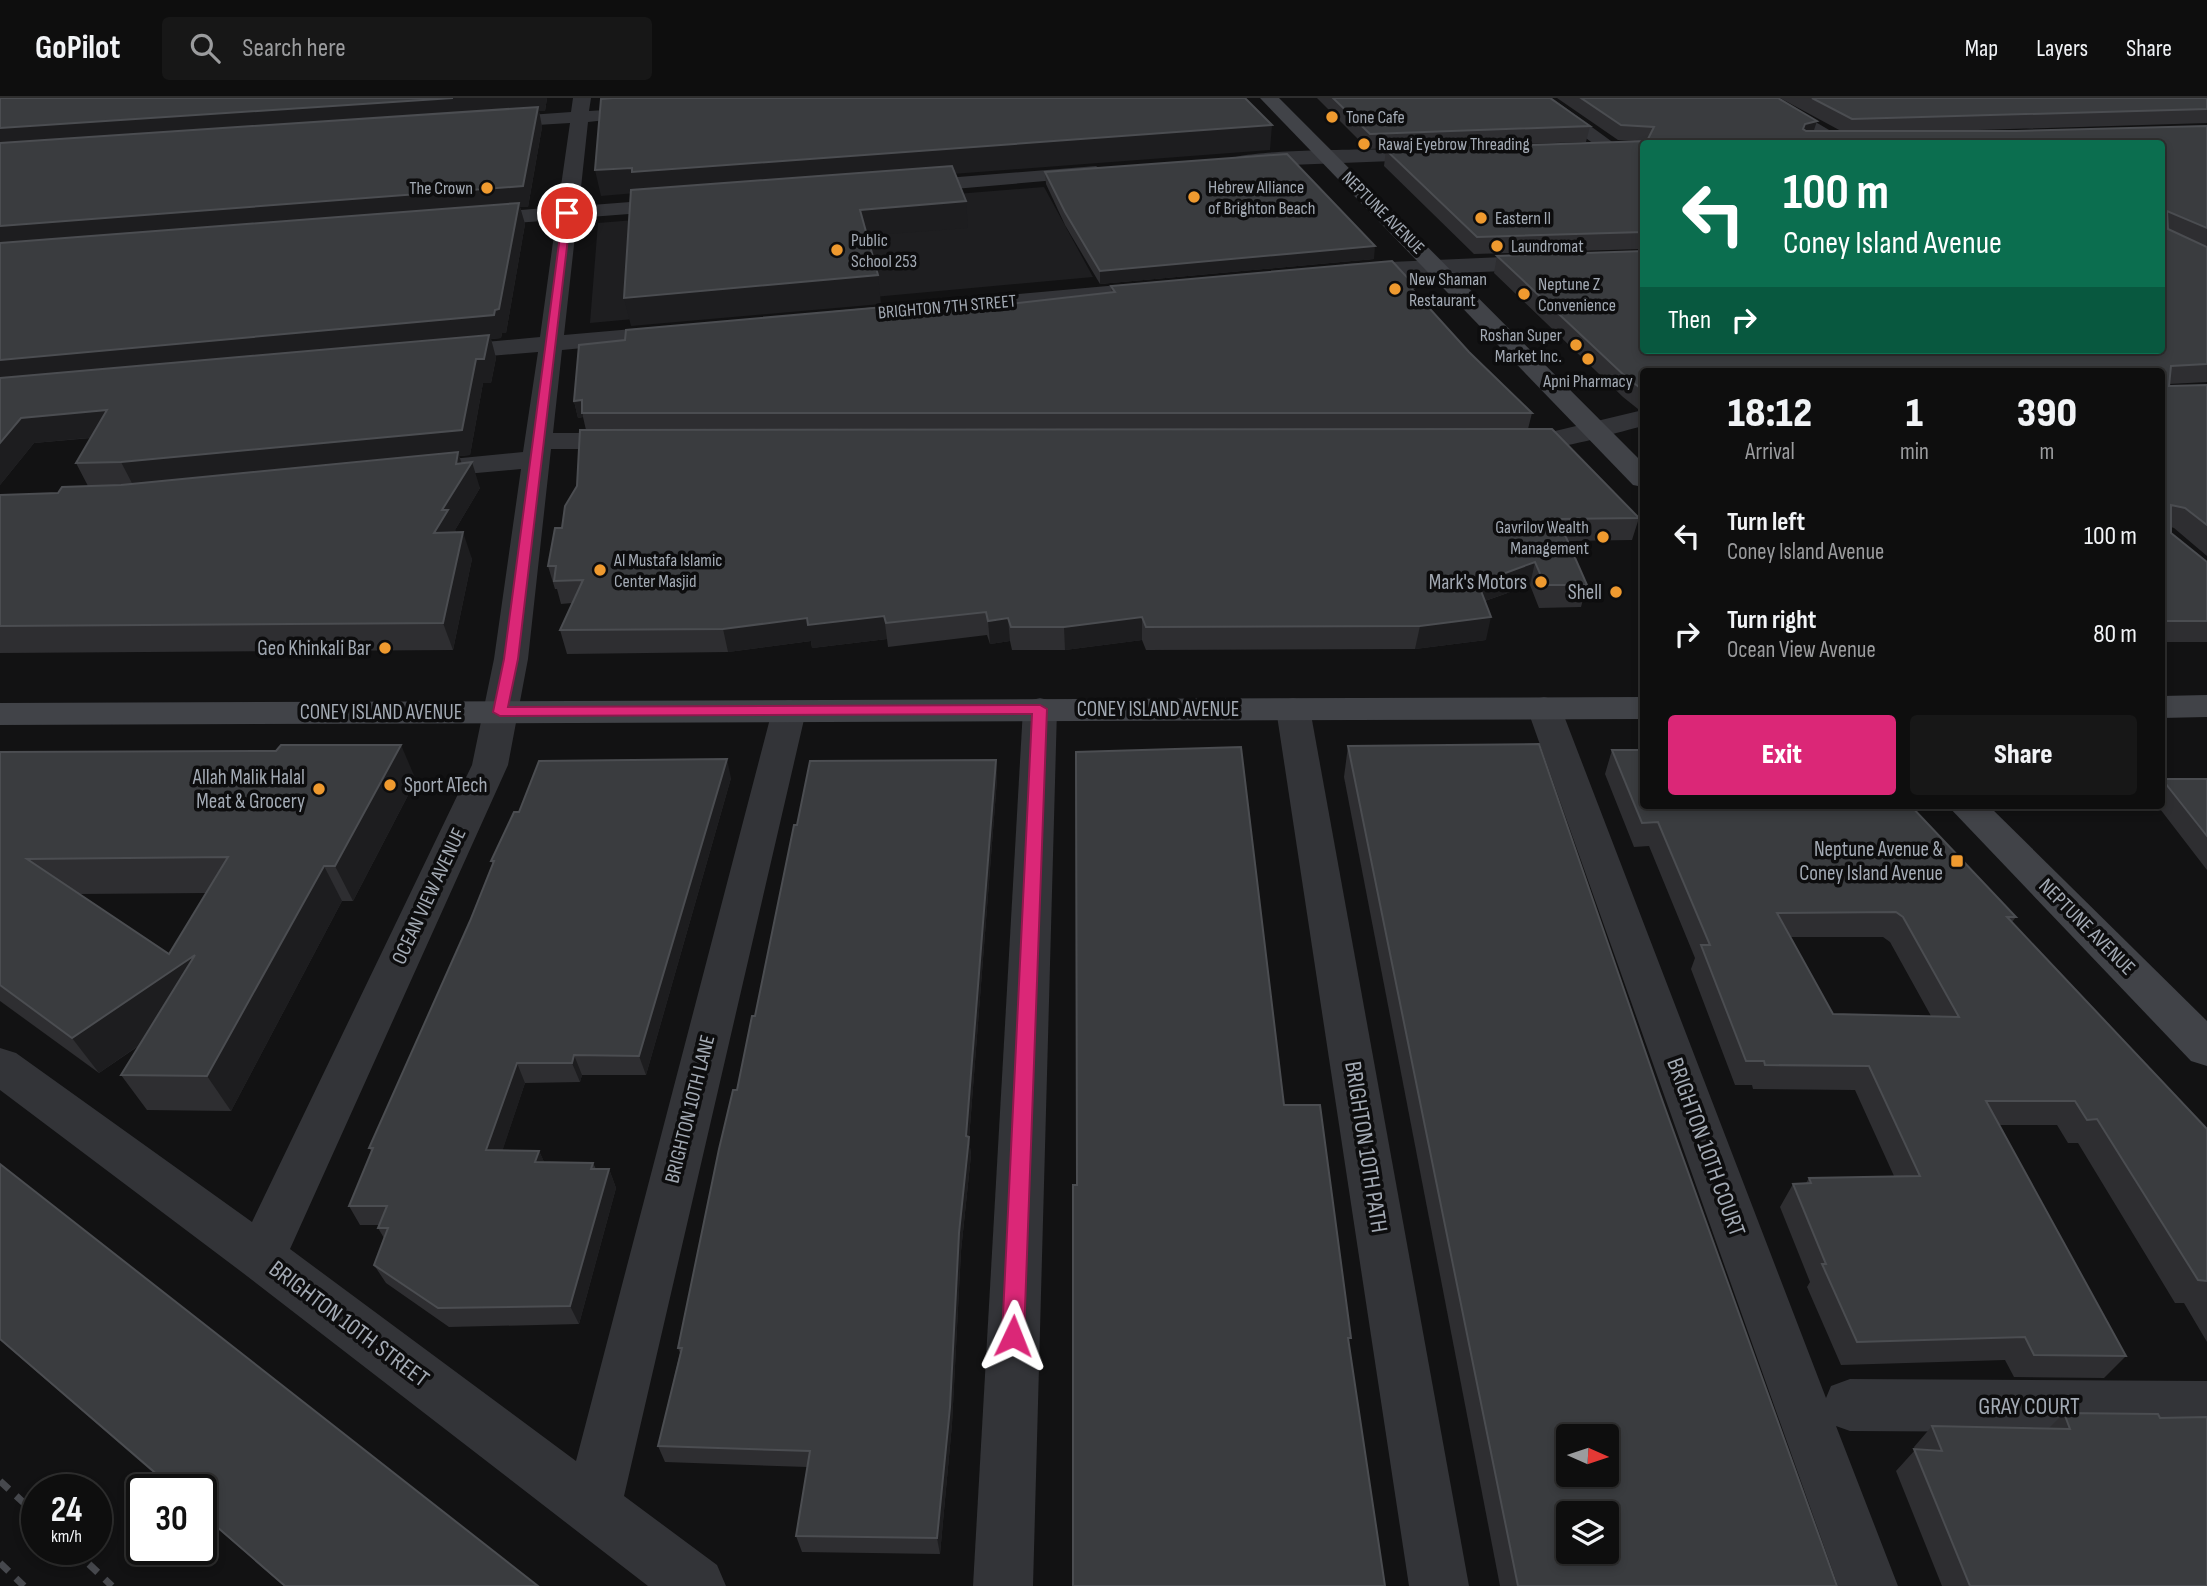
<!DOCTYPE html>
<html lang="en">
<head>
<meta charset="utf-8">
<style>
  :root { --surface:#0e0e0e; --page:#171717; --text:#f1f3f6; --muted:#9b9c9e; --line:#2e2e2e; --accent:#db2777 }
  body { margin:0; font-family:"Sofia Sans Condensed",sans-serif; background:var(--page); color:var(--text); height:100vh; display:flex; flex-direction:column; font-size:26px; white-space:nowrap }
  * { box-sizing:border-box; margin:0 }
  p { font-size:23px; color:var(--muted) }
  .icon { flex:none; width:38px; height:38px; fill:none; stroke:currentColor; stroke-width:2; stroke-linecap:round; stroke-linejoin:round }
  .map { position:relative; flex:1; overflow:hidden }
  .panel { position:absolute; left:1640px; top:270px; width:525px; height:441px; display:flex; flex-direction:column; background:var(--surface); border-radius:7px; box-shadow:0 4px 10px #0003,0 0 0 2px var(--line) }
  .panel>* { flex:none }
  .guide { position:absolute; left:1640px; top:42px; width:525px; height:214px; border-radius:7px; box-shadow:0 4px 10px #0003,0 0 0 2px var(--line); background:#0b6e4f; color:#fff; overflow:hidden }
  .needle { width:46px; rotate:93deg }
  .buttons { position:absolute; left:1556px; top:1326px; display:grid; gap:14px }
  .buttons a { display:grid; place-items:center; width:63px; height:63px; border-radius:7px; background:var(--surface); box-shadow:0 4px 10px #0003,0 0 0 2px var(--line); font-size:35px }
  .speed { position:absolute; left:21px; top:1376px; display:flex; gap:14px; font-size:35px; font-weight:700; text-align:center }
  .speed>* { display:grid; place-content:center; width:91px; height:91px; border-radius:50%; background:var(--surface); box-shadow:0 4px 10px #0003,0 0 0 2px var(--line); line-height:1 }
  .speed small { font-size:18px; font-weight:400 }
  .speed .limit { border:4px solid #111; border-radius:10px; background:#fff; color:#111 }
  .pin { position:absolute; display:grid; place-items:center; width:60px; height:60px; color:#fff; margin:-30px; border:4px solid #fff; border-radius:50%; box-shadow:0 2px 7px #0007 }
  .me { position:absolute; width:77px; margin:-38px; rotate:2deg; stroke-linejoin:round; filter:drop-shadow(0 0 5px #0008) }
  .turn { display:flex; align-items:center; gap:24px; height:147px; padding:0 28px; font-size:32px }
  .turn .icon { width:91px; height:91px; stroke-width:2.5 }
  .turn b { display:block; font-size:49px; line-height:60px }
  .then { display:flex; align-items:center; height:66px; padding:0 28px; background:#0003; gap:14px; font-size:26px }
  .eta { display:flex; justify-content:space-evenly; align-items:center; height:119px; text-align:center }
  .eta b { font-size:42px; font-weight:800; line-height:49px }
  .button { display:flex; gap:14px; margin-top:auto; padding:14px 28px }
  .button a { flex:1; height:80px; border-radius:7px; background:var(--accent); color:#fff; font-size:28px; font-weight:800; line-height:80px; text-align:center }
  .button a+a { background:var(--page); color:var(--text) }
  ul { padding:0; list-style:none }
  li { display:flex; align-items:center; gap:21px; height:98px; padding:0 28px }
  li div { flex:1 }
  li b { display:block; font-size:26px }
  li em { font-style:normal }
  header { display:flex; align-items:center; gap:42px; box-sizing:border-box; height:98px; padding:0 35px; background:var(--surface); border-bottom:2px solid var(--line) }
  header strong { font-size:33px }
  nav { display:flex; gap:38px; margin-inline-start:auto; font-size:24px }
  .search { width:490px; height:63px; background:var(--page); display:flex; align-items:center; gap:18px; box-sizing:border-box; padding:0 24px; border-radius:7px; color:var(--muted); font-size:26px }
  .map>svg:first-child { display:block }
</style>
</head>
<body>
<header>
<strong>GoPilot</strong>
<div class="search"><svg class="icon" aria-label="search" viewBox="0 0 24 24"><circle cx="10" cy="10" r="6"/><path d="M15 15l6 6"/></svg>Search here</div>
<nav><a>Map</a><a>Layers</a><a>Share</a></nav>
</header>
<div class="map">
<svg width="2207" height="1488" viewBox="0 0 2207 1488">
  <rect width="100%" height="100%" fill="#121213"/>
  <polygon fill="#1e1e20" points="1044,89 1093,179 590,225 598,125"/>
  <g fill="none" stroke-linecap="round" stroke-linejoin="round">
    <g fill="#333438" fill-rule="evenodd">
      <polygon points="573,0 591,0 589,13 606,12 615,17 606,22 588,24 579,108 681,100 691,106 681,112 577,120 564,237 678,227 686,229 690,234 686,239 678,241 562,252 553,335 630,335 640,337 644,343 640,349 630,351 551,351 528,561 508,667 290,1151 576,1363 772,613 777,605 789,602 801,605 806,613 624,1398 717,1467 726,1488 648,1488 243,1175 0,992 0,950 16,955 252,1124 472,667 494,561 521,371 421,380 411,378 407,372 411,366 421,364 523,354 538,254 442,262 433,260 430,255 433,250 442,248 540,239 556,122 472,128 462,122 472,116 558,109 570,25 488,30 479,25 488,20 571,14"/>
      <polygon points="1532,0 1552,0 1622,51 1613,57 1606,55"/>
      <polygon points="1753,0 1775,0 1851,45 1829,46"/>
      <path d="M1438 51 1448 57 1445 61 1236 69 1226 63C1238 49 1409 52 1438 51Z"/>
      <polygon points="1096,68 1106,74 1103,78 908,95 898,89 908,83"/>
      <polygon points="1643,153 1643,167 1345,180 1334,173 1345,166"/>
      <polygon points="1163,183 1174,190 1171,195 832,227 824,225 820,220 824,215 832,213"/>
      <path d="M1643 312V328C1598 339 1546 359 1499 348L1495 342 1499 336 1551 334Z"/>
      <polygon points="1544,599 1556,602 1561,610 1826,1300 1831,1288 1850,1281 2207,1283 2207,1335 1850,1333 1836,1328 1898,1488 1838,1488 1527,610 1532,602"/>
      <polygon points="1040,600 1052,603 1057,611 1033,1488 973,1488 1023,611 1028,603"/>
      <polygon points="1293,600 1305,603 1310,611 1469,1488 1409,1488 1276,611 1281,603"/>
    </g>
    <g fill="#414348" fill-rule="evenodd">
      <polygon points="1260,0 1279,0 1643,365 1643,389 1633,387"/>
      <polygon points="2207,597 2207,619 2161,620 2161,598"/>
      <polygon points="1643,599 1643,621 0,627 0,605"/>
      <polygon points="1947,707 1988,707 2207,923 2207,968 2191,963"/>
    </g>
    <g stroke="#46484d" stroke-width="7" stroke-dasharray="12 10" stroke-linecap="butt">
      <polyline points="0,1383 37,1417"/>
      <polyline points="73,1451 112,1488"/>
      <polyline points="0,1465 24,1488"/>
    </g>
  </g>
  <g fill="#2e2e31" fill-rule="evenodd">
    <polygon points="0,0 547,0 545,13 539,13 542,29 528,109 520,109 525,126 506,235 502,235 501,240 491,241 496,260 491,285 483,285 470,357 459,358 462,366 480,390 455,432 472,461 453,552 0,555 0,397 58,395 88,388 76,365 91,340 34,345 0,387"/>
    <polygon points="1317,0 1550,0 1590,28 1586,44 1368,51"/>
    <polygon points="1557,0 1778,0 1814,33 1841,33 1780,0 2207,0 2207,25 1947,33 2016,33 2207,28 2207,284 2169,286 2169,288 2207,287 2207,458 2174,430 2171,429 2171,435 2207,464 2207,544 2161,544 2161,273 1643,273 1643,310 1638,311 1623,299 1494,175 1497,158 2161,252 1643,46 1643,151 1474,156 1384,68 1386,52 1637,43 1618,42"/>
    <polygon points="1045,74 1374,161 1100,186 1065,127 1046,86"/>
    <polygon points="1111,188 1415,194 1469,254 1532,315 1528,331 1639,420 1632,442 1568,443 1587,487 1581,509 1539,510 1530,487 1485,503 1486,542 1415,551 1146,552 1142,542 1065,552 1012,552 1010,543 990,546 987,537 888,549 887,541 812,550 811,543 728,554 567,556 560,532 572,505 561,506 557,491 555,491 548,468 577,388 586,332 583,319 578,320 574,303 886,217 974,210 1111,194"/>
    <polygon points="1348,648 1660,996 1837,1488 1500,1488 1344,679"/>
    <path d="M1612 652 2016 819 2012 824 2207 1031V1244L2184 1205H2175L2078 1045H2068L2057 1027H1999L2126 1258 2104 1280 2014 1279 2005 1262 1841 1267 1807 1189 1810 1184 1780 1109 1793 1086 1806 1085 1809 1080 1894 1078 1855 992 1753 991 1752 987H1735L1691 871 1695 860 1649 748 1634 749 1605 676ZM1790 839H1883L1890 844 1931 918 1833 916Z"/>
    <path d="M0 654 416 682 353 803H342L231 1013 147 1012 121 977 140 947 99 975 0 903ZM206 795 169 856 80 796Z"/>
    <polygon points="996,662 997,681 969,1041 971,1057 961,1153 952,1326 940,1456 802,1454 796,1438 807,1369 665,1364 658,1348 680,1255 678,1250 737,992 755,918 797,727"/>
    <polygon points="731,680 646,977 582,977 580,984 525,985 502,1053 539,1053 544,1064 593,1065 596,1071 609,1071 616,1090 579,1226 449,1229 386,1185 374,1167 384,1140 378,1130 380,1127 360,1127 349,1108 372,1054 369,1050 470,823 493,767 491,763 519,714"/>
    <polygon points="2162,681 2207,681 2207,772 2157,707 2161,707"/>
    <polygon points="0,1066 538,1488 284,1488 201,1416 201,1391 172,1391 0,1242"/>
    <polygon points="2064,1315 2160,1320 2207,1488 1942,1488 1896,1373 1915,1352 1914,1349 1932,1328 2049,1330"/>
  </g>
  <g fill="#1d1d1f">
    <polygon points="453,0 547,0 545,13 539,13 542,29 528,109 520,109 525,126 506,235 502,235 501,240 491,241 496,260 491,285 483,285 470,357 459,358 465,375 472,364 480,390 455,432 457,438 134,389 121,364 462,332 0,287 0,30"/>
    <polygon points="1817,23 1812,38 1801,41 1805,26"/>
    <polygon points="1272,27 1270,52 637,100 636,95 601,98 595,72"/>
    <polygon points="966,103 968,130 863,138 860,112"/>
    <polygon points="1375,148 1374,161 1100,186 1100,173"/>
    <polygon points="878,177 881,206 631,228 624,200"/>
    <polygon points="582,302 583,319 578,320 574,303"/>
    <polygon points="107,312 119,337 34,345 0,387 0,345 21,320"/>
    <polygon points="463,434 472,461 453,552 443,525"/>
    <polygon points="1535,464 1530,487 1473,507 1478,485"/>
    <polygon points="884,518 887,541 812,550 811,543 728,554 723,531 807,520"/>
    <polygon points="1142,519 1142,542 1065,552 1064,529"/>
    <polygon points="1491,519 1486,542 1415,551 1420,528"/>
    <polygon points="1008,520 1010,543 990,546 988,523"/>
    <polygon points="401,647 416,682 353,803 335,768"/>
    <polygon points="727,661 731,680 646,977 639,958"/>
    <polygon points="996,662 997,681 969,1041 971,1057 961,1153 952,1326 940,1456 937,1440 966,1038"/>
    <polygon points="324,768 342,803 231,1013 207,978"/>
    <polygon points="195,857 217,893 99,975 72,940"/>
    <polygon points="574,957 582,977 580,984 572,965"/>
    <polygon points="517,965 525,985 496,1072 486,1052"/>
    <polygon points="539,1053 548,1072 535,1064"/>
    <polygon points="609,1071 616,1090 579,1226 570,1208"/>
  </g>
  <g fill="#3a3c3f" stroke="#4b4d51" stroke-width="2" fill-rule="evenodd">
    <polygon points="0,0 453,0 0,30"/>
    <polygon points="613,0 1245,0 1272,27 632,74 632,70 595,72 601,1"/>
    <polygon points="1333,0 1550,0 1590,28 1370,36"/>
    <polygon points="1581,0 1778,0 1817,23 1805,26 1803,31 1806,33 2016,33 2207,28 2207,130 2167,113 2168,131 2207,149 2207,266 2171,268 2169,288 2207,287 2207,427 2185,410 2171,407 2171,435 2207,464 2207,523 2161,523 2161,273 1643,273 1643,292 1627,280 1497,158 1643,153 1643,252 2161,252 2161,46 1643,46 1643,134 1477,139 1386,52 1647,43 1654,29 1621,27"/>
    <polygon points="1812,0 2207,0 2207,11 1852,21"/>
    <polygon points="538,9 523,88 0,128 0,45"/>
    <polygon points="1287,56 1375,148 1100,173 1065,114 1045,74"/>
    <polygon points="952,68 966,103 860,112 878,177 624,200 631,92"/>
    <polygon points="519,105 499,211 495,212 494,217 0,262 0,145"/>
    <polygon points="1392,163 1416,189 1411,190 1469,254 1532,315 582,315 582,302 574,303 579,247 625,242 626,232 884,209 886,217 974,210 1115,194 1111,188"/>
    <polygon points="489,237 484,261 476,261 462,332 121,364 76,365 107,312 21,320 0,345 0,280"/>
    <polygon points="1552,331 1639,420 1558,421 1587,487 1545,487 1535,464 1478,485 1491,519 1420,528 1146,529 1142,519 1064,529 1011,529 1008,520 988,523 986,514 886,525 884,518 808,527 807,520 723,531 560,532 583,482 554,483 556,468 548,468 555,430 562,430 565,408 577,388 580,332"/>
    <polygon points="458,354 456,366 472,364 442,412 448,412 434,435 463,434 443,525 0,528 0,397 58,395 62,389 121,387"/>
    <path d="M1539 646 1660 996 1837 1488H1518L1348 648ZM1568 1339H1606V1377H1568ZM1568 1416H1606V1454H1568Z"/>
    <path d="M281 647H401L335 768H324L207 978 121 977 195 857 72 940 0 887V654L276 653ZM228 759 169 856 27 761Z"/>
    <polygon points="1241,649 1284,1007 1320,1007 1351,1240 1348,1240 1385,1488 1073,1488 1073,1087 1077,1087 1076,654"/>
    <path d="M1612 652H1643V707H1910L2016 819H2007L2207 1031V1183L2198 1182 2097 1021 2087 1022 2075 1003H1986L2126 1258 2034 1257 2025 1239 1857 1244 1822 1166H1826L1793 1086 1811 1085 1809 1080 1920 1078 1869 968 1765 967 1764 963H1746L1701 847H1710L1658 724 1642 725ZM1896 814 1903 819 1959 919 1833 916 1777 815Z"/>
    <polygon points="727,661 639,958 574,957 572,965 517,965 486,1052 539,1053 535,1064 593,1065 591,1071 609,1071 570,1208 438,1210 374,1167 388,1130 378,1130 387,1108 349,1108 373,1050 369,1050 470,823 494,763 491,763 514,714 519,714 539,663"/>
    <polygon points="996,662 966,1038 969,1039 959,1135 950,1309 937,1440 796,1438 810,1353 658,1348 682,1250 678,1250 719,1051 733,992 737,992 752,918 755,918 794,727 797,727 810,663"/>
    <polygon points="2162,681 2207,681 2207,738"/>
    <polygon points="0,1066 538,1488 285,1488 201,1415 201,1391 174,1391 0,1241"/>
    <polygon points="2064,1315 2158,1316 2160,1320 2207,1319 2207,1488 1970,1488 1914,1351 1942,1353 1932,1328 2070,1331"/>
  </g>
  <polygon fill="#db2777" stroke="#8e194d" stroke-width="2" points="567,113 571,115 518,561 508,609 1040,607 1047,611 1024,1238 1021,1245 1013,1248 1006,1245 1002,1238 1032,616 500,618 493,614 504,561 563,115"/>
  <g fill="#ef9a2f" stroke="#0d0d0e" stroke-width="2.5">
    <circle cx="1332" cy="19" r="7"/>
    <circle cx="1364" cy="46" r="7"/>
    <circle cx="487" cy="90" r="7"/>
    <circle cx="1194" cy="99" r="7"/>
    <circle cx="1481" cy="120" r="7"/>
    <circle cx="1497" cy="148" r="7"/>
    <circle cx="837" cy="152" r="7"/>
    <circle cx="1395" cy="191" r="7"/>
    <circle cx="1524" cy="196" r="7"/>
    <circle cx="1576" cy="247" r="7"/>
    <circle cx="1588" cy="261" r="7"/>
    <circle cx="1603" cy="439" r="7"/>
    <circle cx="600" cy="472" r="7"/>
    <circle cx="1541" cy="484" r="7"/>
    <circle cx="1616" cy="494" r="7"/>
    <circle cx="385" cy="550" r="7"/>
    <circle cx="390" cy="687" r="7"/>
    <circle cx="319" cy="691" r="7"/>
    <rect x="1950" y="756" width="14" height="14" rx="3.5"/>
  </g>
  <g text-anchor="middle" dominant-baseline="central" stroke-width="7" stroke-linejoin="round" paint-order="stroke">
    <g font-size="18" fill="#a3aab4" stroke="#0d0d0e" text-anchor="start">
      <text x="1346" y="19">Tone Cafe</text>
      <text x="1378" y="46">Rawaj Eyebrow Threading</text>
      <text x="1208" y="89">Hebrew Alliance<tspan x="1208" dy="21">of Brighton Beach</tspan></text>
      <text x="473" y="90" text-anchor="end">The Crown</text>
      <text x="1495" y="120">Eastern II</text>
      <text x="851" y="142">Public<tspan x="851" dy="21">School 253</tspan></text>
      <text x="1511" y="148">Laundromat</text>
      <text x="1409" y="181">New Shaman<tspan x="1409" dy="21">Restaurant</tspan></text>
      <text x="1538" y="186">Neptune Z<tspan x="1538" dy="21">Convenience</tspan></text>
      <text x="1562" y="237" text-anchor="end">Roshan Super<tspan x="1562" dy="21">Market Inc.</tspan></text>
      <text x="1588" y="283" text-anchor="middle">Apni Pharmacy</text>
      <text x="1589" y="429" text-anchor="end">Gavrilov Wealth<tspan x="1589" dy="21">Management</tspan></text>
      <text x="614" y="462">Al Mustafa Islamic<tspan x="614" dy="21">Center Masjid</tspan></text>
    </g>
    <g font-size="18" fill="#a3aab4" stroke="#0d0d0e">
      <text transform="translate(1383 115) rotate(45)">NEPTUNE AVENUE</text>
      <text transform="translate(947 209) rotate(-5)">BRIGHTON 7TH STREET</text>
    </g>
    <g font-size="21" fill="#a3aab4" stroke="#0d0d0e" text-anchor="end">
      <text x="1527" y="484">Mark's Motors</text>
      <text x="1602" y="494">Shell</text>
      <text x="371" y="550">Geo Khinkali Bar</text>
      <text x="305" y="679">Allah Malik Halal<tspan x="305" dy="24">Meat &amp; Grocery</tspan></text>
      <text x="404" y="687" text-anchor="start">Sport ATech</text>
      <text x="1943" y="751">Neptune Avenue &amp;<tspan x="1943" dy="24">Coney Island Avenue</tspan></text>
    </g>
    <g font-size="21" fill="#a3aab4" stroke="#0d0d0e">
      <text x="1158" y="611">CONEY ISLAND AVENUE</text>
      <text x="381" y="614">CONEY ISLAND AVENUE</text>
      <text transform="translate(429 798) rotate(-65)">OCEAN VIEW AVENUE</text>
      <text transform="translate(2087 829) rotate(45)">NEPTUNE AVENUE</text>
      <text transform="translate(690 1011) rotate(-76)">BRIGHTON 10TH LANE</text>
    </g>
    <g font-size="24" fill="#a3aab4" stroke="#0d0d0e">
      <text transform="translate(1366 1049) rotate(81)">BRIGHTON 10TH PATH</text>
      <text transform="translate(1706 1049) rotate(70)">BRIGHTON 10TH COURT</text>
      <text transform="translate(349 1226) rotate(37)">BRIGHTON 10TH STREET</text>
      <text x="2029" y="1308">GRAY COURT</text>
    </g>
  </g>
</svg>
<div class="buttons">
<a><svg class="needle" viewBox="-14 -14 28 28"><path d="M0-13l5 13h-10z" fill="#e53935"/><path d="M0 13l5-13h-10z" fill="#9b9c9e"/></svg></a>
<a><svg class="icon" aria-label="layers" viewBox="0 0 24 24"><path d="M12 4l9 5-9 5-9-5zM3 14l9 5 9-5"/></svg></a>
</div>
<div class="speed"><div>24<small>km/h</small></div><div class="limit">30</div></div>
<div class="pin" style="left:567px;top:115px;background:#d93025"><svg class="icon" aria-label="arrive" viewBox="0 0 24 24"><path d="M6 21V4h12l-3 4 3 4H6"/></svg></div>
<svg class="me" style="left:1013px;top:1238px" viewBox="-20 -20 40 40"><path d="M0-17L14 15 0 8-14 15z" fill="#db2777" stroke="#fff" stroke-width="4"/></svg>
<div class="guide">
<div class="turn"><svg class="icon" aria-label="left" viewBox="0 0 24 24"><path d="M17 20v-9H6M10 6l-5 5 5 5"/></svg><div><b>100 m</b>Coney Island Avenue</div></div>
<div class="then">Then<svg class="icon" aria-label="right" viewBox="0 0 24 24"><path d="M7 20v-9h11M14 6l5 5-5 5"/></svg></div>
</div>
<section class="panel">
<div class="eta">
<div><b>18:12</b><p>Arrival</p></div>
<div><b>1</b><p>min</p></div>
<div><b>390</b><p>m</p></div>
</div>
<ul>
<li><svg class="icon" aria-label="left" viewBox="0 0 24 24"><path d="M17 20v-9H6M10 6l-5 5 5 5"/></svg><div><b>Turn left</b><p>Coney Island Avenue</p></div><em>100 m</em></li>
<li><svg class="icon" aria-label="right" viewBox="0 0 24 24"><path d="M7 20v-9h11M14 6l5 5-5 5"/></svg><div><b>Turn right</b><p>Ocean View Avenue</p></div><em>80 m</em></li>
</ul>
<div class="button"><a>Exit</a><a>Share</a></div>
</section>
</div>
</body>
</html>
